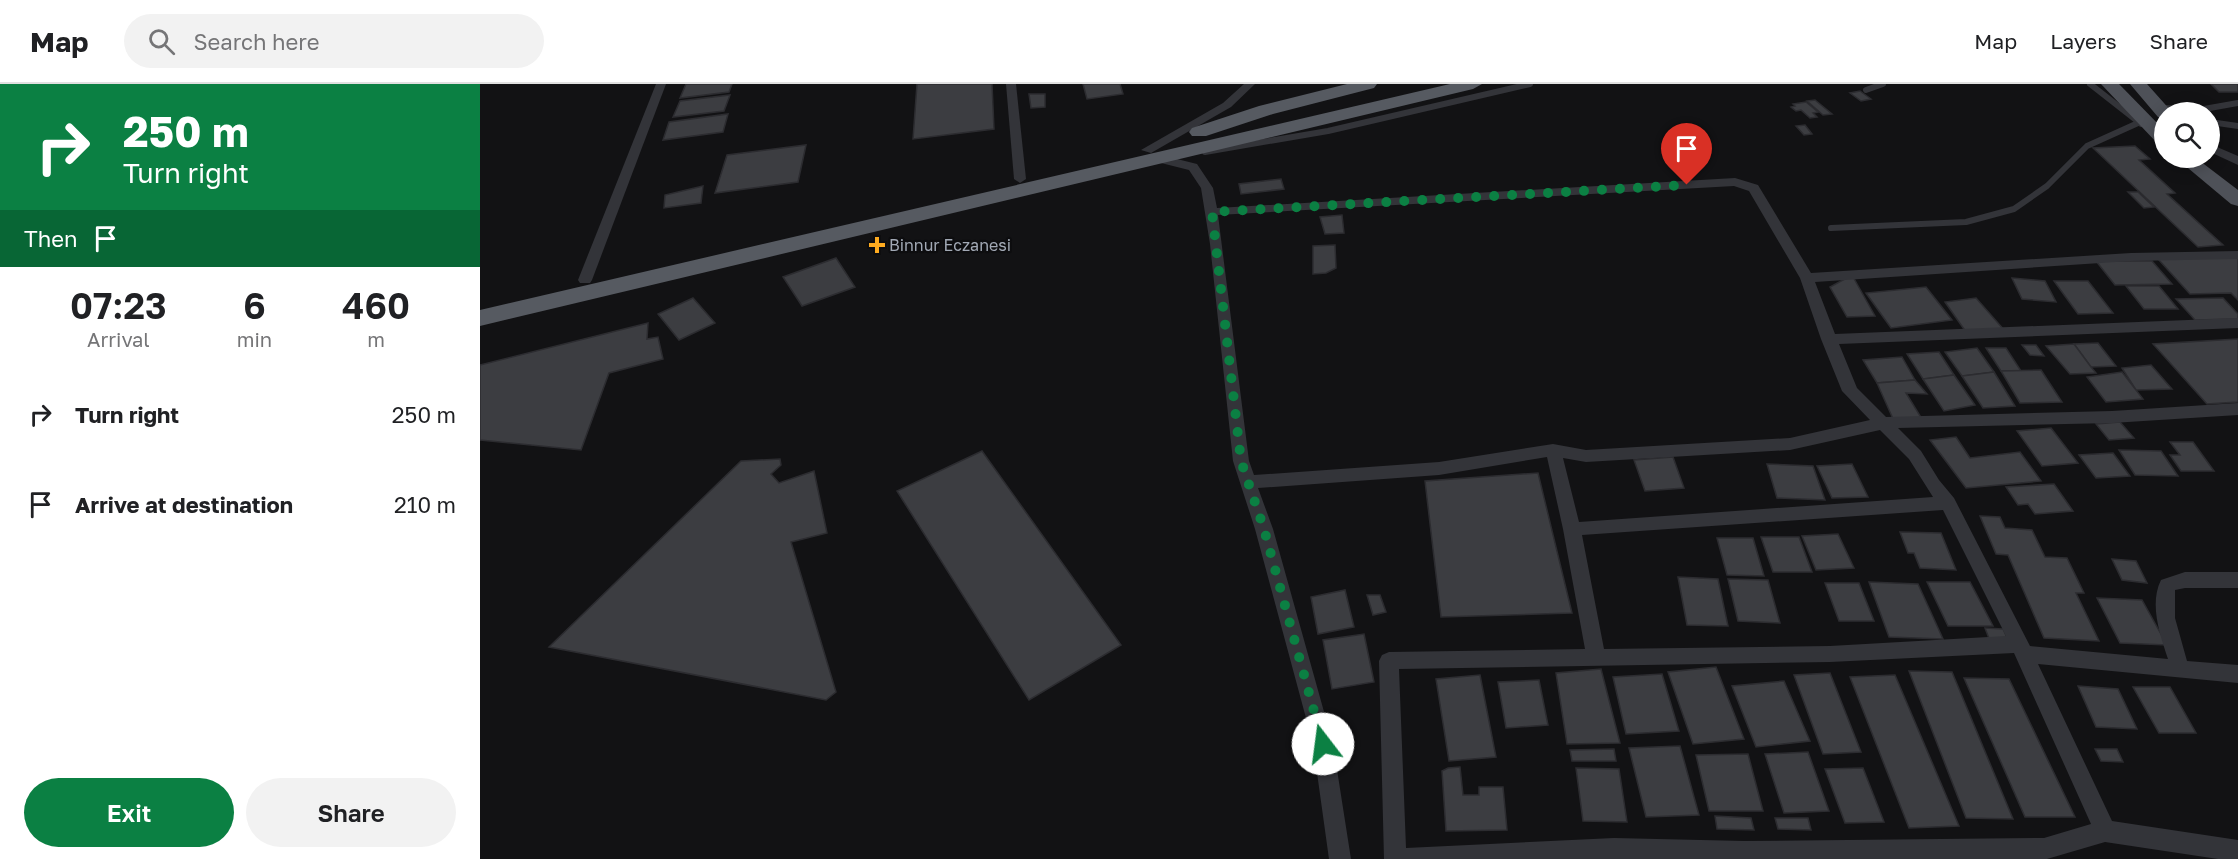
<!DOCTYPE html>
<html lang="en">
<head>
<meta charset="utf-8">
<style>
  :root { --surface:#fff; --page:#f2f2f2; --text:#202124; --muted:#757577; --line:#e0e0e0; --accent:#0b8043 }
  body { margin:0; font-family:"Golos Text",sans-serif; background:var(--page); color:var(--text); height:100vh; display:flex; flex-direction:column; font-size:22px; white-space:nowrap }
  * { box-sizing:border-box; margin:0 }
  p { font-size:20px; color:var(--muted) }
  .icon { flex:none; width:33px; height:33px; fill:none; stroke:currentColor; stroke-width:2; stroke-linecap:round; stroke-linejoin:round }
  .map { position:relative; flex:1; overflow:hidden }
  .drawer { display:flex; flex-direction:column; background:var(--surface); width:480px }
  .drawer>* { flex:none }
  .hud { background:#0b8043; color:#fff; overflow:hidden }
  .tools { position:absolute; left:1674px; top:18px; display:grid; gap:12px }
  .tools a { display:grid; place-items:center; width:66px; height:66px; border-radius:50%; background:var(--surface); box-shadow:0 3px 15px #0003; font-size:30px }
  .pin { position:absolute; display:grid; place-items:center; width:51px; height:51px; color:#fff; margin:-62px -26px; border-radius:50% 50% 50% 0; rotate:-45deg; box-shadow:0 0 6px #0007 }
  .pin .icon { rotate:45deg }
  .me { position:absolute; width:66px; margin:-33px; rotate:345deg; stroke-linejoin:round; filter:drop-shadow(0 0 4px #0008) }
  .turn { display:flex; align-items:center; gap:21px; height:126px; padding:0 24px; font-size:27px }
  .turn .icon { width:78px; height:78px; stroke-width:2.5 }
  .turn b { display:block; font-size:42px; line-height:51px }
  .then { display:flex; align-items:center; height:57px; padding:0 24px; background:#0003; gap:12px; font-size:22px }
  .eta { display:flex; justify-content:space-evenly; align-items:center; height:102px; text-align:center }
  .eta b { font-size:36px; font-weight:600; line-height:42px }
  .cta { display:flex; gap:12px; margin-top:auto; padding:12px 24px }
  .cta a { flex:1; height:69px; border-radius:36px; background:var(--accent); color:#fff; font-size:24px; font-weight:600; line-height:69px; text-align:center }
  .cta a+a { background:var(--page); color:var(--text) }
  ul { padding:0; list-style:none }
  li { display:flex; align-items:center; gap:18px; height:90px; padding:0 24px }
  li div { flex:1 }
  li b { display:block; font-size:22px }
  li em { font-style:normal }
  header { display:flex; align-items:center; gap:36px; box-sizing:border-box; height:84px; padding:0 30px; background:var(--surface); border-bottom:2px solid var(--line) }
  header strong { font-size:28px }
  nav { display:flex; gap:33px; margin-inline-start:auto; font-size:21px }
  .search { width:420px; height:54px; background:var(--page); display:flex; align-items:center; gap:15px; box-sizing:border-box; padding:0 21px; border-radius:33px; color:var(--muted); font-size:22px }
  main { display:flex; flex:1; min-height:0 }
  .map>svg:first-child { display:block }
</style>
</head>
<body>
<header>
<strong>Map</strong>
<div class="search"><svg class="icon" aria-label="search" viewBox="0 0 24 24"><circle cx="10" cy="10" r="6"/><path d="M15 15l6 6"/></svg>Search here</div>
<nav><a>Map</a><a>Layers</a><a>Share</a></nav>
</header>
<main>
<section class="drawer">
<div class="hud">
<div class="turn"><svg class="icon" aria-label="right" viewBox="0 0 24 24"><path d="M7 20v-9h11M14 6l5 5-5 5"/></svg><div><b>250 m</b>Turn right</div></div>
<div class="then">Then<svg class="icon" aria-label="arrive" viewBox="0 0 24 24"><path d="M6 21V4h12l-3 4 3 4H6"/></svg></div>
</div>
<div class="eta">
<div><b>07:23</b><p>Arrival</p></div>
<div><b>6</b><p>min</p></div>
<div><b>460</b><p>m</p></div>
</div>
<ul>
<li><svg class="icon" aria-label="right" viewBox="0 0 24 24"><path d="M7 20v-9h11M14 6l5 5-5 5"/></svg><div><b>Turn right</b></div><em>250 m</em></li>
<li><svg class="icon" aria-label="arrive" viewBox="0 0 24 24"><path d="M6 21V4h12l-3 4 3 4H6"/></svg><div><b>Arrive at destination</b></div><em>210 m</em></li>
</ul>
<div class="cta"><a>Exit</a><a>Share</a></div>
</section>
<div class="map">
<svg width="1758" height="775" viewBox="0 0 1758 775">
  <rect width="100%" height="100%" fill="#121214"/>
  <g fill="#3c3d41" stroke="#2c2c30" stroke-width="1.5">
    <polygon points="206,0 252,0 249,8 200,14"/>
    <polygon points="437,0 512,0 514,45 433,55"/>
    <polygon points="603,0 640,0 643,10 607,15"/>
    <polygon points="1731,0 1758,0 1758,8 1739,8"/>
    <polygon points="1380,7 1391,15 1381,17 1370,9"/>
    <polygon points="549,10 565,10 565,23 551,24"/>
    <polygon points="250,11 244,27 193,33 200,17"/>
    <polygon points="1335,16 1352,30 1343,31 1327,17"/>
    <polygon points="1326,18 1338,28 1333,29 1337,33 1330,34 1321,26 1316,27 1311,23 1315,22 1313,20"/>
    <polygon points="248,30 243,48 183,56 189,38"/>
    <polygon points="1325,41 1332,50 1324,51 1316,42"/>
    <polygon points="326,61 318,98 235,109 247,71"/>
    <polygon points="1655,62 1670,75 1659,76 1695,109 1687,110 1743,161 1718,163 1613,64"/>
    <polygon points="801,95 804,105 761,110 759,100"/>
    <polygon points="223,102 221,119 184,124 185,111"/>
    <polygon points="1648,108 1658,108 1674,123 1664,124"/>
    <polygon points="862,131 864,149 845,150 840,133"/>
    <polygon points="855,161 856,184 846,189 833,190 833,162"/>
    <polygon points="1758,173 1758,216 1751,209 1710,210 1678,175"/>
    <polygon points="356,174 375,203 322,222 303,193"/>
    <polygon points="1616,177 1672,177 1692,200 1635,201"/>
    <polygon points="1372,191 1395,232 1367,233 1350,203"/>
    <polygon points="1532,194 1565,197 1576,218 1542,215"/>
    <polygon points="1574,197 1608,197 1633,229 1598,230"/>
    <polygon points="1646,202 1679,202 1698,225 1664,225"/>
    <polygon points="1446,203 1472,236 1411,244 1386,209"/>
    <polygon points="213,214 235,239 199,256 178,230"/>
    <polygon points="1496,214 1525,247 1486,248 1465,218"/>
    <polygon points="1743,214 1758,230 1758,235 1715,236 1696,215"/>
    <polygon points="168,239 167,255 178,253 183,275 129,289 101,366 0,356 0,281"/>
    <polygon points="1758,255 1758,318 1727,320 1673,260"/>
    <polygon points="1618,259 1636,282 1611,283 1594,260"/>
    <polygon points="1594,260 1611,283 1616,289 1590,290 1566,262"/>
    <polygon points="1542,261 1556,261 1564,272 1550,271"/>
    <polygon points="1497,264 1514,288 1482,292 1465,268"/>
    <polygon points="1506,264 1526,264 1541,287 1521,287"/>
    <polygon points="1459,268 1474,291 1443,295 1427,270"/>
    <polygon points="1422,273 1435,296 1397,299 1383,276"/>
    <polygon points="1671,281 1692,305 1656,306 1642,284"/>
    <polygon points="1561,286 1582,318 1540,319 1521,287"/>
    <polygon points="1514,288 1535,322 1503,324 1482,292"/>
    <polygon points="1642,288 1663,315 1626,318 1607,293"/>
    <polygon points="1474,291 1495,321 1464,327 1443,295"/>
    <polygon points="1435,296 1447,310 1426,309 1442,335 1414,337 1397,299"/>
    <polygon points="1640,338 1654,354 1629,356 1616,340"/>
    <polygon points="1571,344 1598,379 1562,382 1537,347"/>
    <polygon points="1476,353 1490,374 1540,368 1561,397 1486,404 1450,356"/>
    <polygon points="1690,358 1713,358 1734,387 1701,387 1690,371 1700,371"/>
    <polygon points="1639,366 1681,367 1698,392 1655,391"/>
    <polygon points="502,367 641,561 549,616 417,407"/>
    <polygon points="1633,369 1650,392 1616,394 1599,371"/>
    <polygon points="1193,373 1204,404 1165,407 1154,376"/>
    <polygon points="300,375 301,381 291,390 299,399 334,387 347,449 311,458 356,608 346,616 69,563 261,377"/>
    <polygon points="1287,380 1333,382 1345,416 1297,414"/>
    <polygon points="1372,380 1388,413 1352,414 1337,382"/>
    <polygon points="1058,389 1092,529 961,533 945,397"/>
    <polygon points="1574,400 1593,427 1555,430 1548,420 1538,421 1526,403"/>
    <polygon points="1500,432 1520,433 1525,444 1552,446 1565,473 1587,474 1604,509 1596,509 1619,557 1564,554 1528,471 1516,470"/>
    <polygon points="1420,448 1461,449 1476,486 1440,484 1434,469 1428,469"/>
    <polygon points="1358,450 1374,484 1336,486 1322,452"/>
    <polygon points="1281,453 1319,453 1332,488 1293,488"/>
    <polygon points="1237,454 1273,454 1284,492 1247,491"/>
    <polygon points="1632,475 1656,477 1667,499 1642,496"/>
    <polygon points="1198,493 1238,495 1248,542 1207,541"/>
    <polygon points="1248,495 1288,496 1300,539 1258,537"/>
    <polygon points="1389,498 1438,500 1463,555 1409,553"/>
    <polygon points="1447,498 1490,498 1513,542 1468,542"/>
    <polygon points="1345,499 1379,499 1394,537 1359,537"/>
    <polygon points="865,506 874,543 838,550 831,513"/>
    <polygon points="887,511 900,511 906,528 893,531"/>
    <polygon points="1617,514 1662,516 1687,561 1640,559"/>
    <polygon points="1505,544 1523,545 1529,558 1510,557"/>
    <polygon points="884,550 894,598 852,605 843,556"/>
    <polygon points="1236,583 1264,655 1213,660 1188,588"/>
    <polygon points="1121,585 1140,659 1087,660 1076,589"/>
    <polygon points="1429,587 1472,588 1533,735 1486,734"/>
    <polygon points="1350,589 1381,668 1343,670 1314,591"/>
    <polygon points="1182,590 1199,647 1146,650 1133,593"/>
    <polygon points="1000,591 1016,673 969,677 956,595"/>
    <polygon points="1415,591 1479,742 1429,744 1370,593"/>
    <polygon points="1484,594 1529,595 1595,733 1545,733"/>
    <polygon points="1059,596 1068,641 1026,644 1018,598"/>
    <polygon points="1304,597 1330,657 1276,663 1252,602"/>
    <polygon points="1598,602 1638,605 1657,645 1616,643"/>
    <polygon points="1653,603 1690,603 1716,649 1679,649"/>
    <polygon points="1200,662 1219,731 1166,733 1149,664"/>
    <polygon points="1134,665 1136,677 1092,677 1090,666"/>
    <polygon points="1615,665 1637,665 1643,678 1621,677"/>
    <polygon points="1328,668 1349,727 1304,729 1285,670"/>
    <polygon points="1268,670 1283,727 1229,727 1216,671"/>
    <polygon points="980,683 983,711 999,711 999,703 1023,703 1027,746 966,747 962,687 968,684"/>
    <polygon points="1096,684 1139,685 1147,738 1103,737"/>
    <polygon points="1383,684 1404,738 1365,739 1345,685"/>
    <polygon points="1235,732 1271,734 1274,746 1237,745"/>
    <polygon points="1295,734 1328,734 1331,746 1298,745"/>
  </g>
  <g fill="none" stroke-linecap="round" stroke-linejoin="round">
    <g stroke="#333439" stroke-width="6">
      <polyline points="1610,0 1661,40"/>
      <polyline points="1386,6 1403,0"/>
      <polyline points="1680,24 1724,25 1758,19"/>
      <polyline points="725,68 848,47 1050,0"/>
      <polyline points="1351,144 1486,138 1534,125 1567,102 1607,62 1658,39"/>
    </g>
    <g fill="#333439" fill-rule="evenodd">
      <polygon points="176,0 186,0 112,196 110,199 100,199 98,196"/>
      <polygon points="526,0 536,0 546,95 540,99 534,95"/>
      <polygon points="764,0 775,0 751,23 671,69 661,66 743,19"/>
      <polygon points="1730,35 1758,39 1758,45 1730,41"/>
      <polygon points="1730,60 1758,72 1758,81 1730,68"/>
      <path d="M677 70 717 80 733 104 737 124 1255 94 1278 101 1331 189 1651 169 1758 167V175L1651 177 1335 198 1355 250 1758 234V244L1359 260 1377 304 1406 333 1632 327 1758 319V331L1632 339 1418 344 1441 367 1459 396 1474 414 1550 562 1688 575C1680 551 1669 520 1681 496L1705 488H1758V504H1705L1695 506V534L1707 577 1758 581V599L1558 580 1632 737 1758 756V775H1738L1625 758 1567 775H904L899 577 902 571 909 568 1105 565 1083 445 1067 373 959 391 778 404 793 445 853 660 871 775H849L833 660 775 445 753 377 730 160 721 104 709 86 673 77 671 74ZM1254 102 1269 107 1320 194 1341 255 1362 307 1390 336 1310 354 1106 366 1073 360 959 378 774 391 769 377 738 131ZM1400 346 1429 375 1453 413 1099 438 1083 374 1106 378 1310 366ZM1463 426 1526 552 1350 562 1124 565 1102 451ZM1534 569 1611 740 1564 754 1264 757 1134 754 926 764 919 585 1350 578Z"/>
    </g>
    <g fill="#4e5158" fill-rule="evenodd">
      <polygon points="1621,0 1639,0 1684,46 1684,61 1678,60"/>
      <polygon points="1650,0 1667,0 1692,28 1684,28 1684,34 1678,33"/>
      <polygon points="1696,74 1716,74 1758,106 1758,122 1751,120"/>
    </g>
    <g fill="#565a61" fill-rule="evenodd">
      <polygon points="867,0 897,0 894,4 793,30 726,52 712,52 709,48 712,44 779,22"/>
      <polygon points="970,0 1002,0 993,5 0,242 0,226"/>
    </g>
  </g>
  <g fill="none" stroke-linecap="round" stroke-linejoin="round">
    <polyline stroke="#0b8043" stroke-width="10" stroke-dasharray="0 18" points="843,660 784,445 761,377 732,128 1207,101"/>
  </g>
  <path fill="#feab20" stroke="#0d0d0f" stroke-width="2" d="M394 152h6v6h6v6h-6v6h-6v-6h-6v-6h6z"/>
  <g text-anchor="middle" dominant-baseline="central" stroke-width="4.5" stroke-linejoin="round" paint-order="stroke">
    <g font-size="16" fill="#a2a9b5" stroke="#0d0d0f" text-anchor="start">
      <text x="409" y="161">Binnur Eczanesi</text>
    </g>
  </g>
</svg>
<div class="tools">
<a><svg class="icon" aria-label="search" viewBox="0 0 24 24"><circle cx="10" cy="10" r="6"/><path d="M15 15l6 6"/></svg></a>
</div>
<div class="pin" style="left:1207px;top:101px;background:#d93025"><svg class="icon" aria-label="arrive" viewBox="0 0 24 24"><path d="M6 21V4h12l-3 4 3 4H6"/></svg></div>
<svg class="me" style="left:843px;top:660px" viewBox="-20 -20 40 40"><circle r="19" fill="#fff"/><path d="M0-13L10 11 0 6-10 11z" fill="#0b8043"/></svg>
</div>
</main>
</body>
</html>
